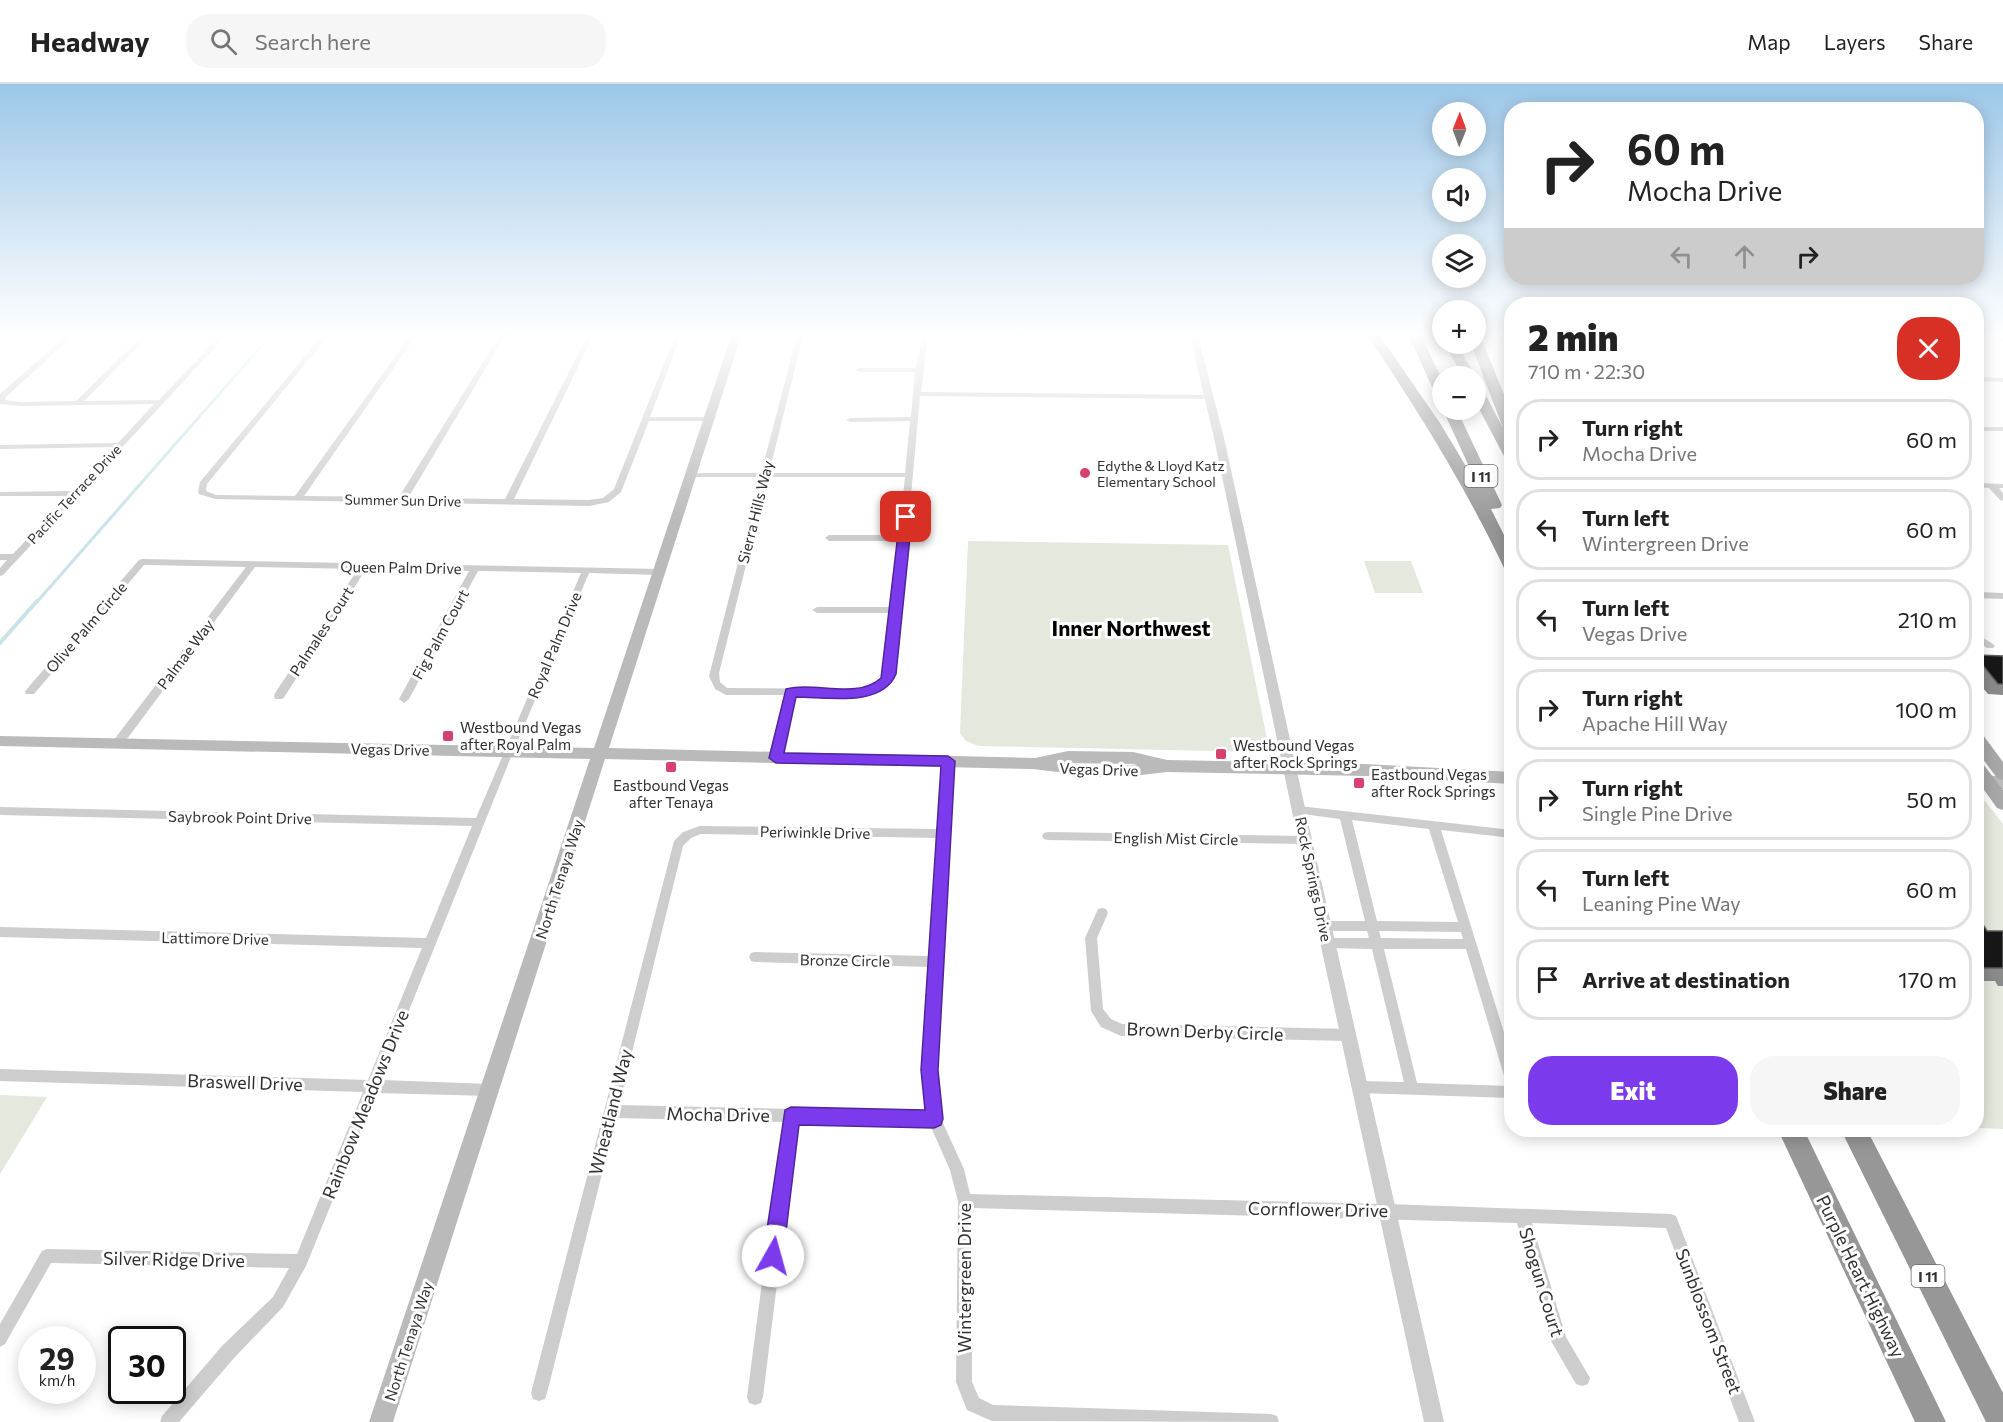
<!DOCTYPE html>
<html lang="en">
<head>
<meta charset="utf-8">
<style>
  :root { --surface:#fff; --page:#f6f6f6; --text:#222; --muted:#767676; --line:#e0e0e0; --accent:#7c3aed }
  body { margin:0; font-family:Commissioner,sans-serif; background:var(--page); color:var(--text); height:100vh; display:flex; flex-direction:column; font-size:22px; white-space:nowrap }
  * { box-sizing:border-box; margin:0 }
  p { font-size:20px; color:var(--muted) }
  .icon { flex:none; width:33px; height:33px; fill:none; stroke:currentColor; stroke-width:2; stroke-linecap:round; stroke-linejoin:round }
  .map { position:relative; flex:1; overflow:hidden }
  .side { position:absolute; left:1504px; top:213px; width:480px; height:840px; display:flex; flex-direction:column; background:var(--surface); border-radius:24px; box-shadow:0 3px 15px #0003 }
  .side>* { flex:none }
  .top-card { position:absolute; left:1504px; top:18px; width:480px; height:183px; border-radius:24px; box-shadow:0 3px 15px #0003; background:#fff; color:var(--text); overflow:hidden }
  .needle { width:39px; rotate:1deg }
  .buttons { position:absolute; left:1432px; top:18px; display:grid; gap:12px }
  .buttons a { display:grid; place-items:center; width:54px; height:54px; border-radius:50%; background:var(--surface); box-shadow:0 3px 15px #0003; font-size:30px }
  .speed { position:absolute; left:18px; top:1242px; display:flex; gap:12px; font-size:30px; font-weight:700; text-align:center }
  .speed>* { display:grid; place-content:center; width:78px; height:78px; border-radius:50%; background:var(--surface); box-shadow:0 3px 15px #0003; line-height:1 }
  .speed small { font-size:15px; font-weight:400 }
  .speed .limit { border:3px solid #111; border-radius:9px; background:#fff; color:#111 }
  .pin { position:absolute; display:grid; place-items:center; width:51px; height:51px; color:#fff; margin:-26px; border-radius:12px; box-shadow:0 3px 9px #0006 }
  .me { position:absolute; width:66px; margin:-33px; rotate:7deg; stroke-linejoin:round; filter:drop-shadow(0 0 4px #0008) }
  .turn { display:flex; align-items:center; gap:21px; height:126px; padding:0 24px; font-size:27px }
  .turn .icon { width:78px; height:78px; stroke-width:2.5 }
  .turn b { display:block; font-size:42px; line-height:51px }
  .lanes { display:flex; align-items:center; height:57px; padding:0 24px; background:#0003; justify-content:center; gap:30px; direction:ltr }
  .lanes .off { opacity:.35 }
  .round { display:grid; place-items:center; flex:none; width:63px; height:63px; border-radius:24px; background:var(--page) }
  .summary { display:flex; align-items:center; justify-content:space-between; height:102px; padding:0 24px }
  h1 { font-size:36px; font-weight:800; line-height:45px }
  .action { display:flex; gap:12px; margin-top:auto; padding:12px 24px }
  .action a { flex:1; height:69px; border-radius:24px; background:var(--accent); color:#fff; font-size:24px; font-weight:800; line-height:69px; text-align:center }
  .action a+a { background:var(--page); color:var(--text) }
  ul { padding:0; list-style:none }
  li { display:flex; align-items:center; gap:18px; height:81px; margin:0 12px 9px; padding:0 12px; border:3px solid var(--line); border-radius:24px }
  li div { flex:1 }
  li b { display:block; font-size:22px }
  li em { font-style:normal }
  header { display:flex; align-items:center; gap:36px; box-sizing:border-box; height:84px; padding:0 30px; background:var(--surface); border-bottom:2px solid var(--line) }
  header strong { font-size:28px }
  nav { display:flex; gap:33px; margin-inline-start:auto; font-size:21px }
  .search { width:420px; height:54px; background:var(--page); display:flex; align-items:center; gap:15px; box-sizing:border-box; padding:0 21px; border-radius:24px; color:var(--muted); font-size:22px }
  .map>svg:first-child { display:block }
</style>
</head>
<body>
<header>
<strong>Headway</strong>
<div class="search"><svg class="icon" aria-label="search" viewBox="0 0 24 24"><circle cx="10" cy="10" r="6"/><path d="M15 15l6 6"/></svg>Search here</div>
<nav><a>Map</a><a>Layers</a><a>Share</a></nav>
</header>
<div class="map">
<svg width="2003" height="1338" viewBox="0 0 2003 1338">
  <rect width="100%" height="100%" fill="#fff"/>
  <g fill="#e5e8dc">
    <polygon points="968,457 1228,461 1269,665 1261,668 979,662 966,657 960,649"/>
    <polygon points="1364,477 1411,477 1423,509 1375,509"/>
    <polygon points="1985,717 2003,740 2003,1045 1977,1044 1977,718"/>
    <polygon points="0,1011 47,1013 0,1090"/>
  </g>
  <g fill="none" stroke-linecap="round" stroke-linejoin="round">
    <polyline stroke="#cae3e8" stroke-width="3" points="36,519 270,252"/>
    <polyline stroke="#cae3e8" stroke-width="4" points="0,559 37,517"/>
    <g fill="#cdcdcd" fill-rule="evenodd">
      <polygon points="66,252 73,252 6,313 5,316 20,318 76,317 142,252 149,252 84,317 159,316 220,252 226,252 3,491 0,492 0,484 7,476 0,476 0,470 13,470 68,412 0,412 0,408 73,407 114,363 0,365 0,361 118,359 154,320 20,322 0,320 0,310"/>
      <polygon points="322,252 328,252 207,400 206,407 216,411 295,412 410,252 416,252 304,412 399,413 499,252 505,252 408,414 505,415 587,252 593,252 514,415 589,416 603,414 614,405 675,252 681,252 650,333 709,333 713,335 709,337 649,337 621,408 609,418 589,422 215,415 199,410 198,408 200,398"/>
      <path d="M797 252H803L769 389H905L910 337 850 338 846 336 850 334 911 333 915 288H859L855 286 859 284H916L922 252H928L921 308 1210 311 1214 313 1210 315 920 312 895 589C892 595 889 600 884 604 863 619 819 612 794 612L781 673 776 677 771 673 784 611H726L715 605 709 592 760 393H691L687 391 691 389H761ZM768 393H905L899 451H829L825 454 829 457H898L892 523H817L812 526 817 529H891L885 589 874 601 860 605 727 604 720 598 719 589Z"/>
      <polygon points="1995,252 2002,252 2003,258"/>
      <polygon points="1977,293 2003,294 2003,298 1977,297"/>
      <rect x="1977" y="343" width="26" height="4"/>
      <polygon points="1977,399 2003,400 2003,404 1999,404 2003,409 2003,417 2000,416 1989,404 1977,403"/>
      <polygon points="142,475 660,485 664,488 660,491 589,489 513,668 381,996 490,1000 495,1002 497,1006 495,1010 490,1012 376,1009 306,1182 283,1223 234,1274 179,1338 160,1338 162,1332 222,1262 273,1213 289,1184 51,1179 5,1260 0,1263 0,1240 42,1167 47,1165 297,1170 363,1008 0,997 0,985 368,996 422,864 0,853 0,843 426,854 472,742 0,731 0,723 476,734 581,489 478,487 409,615 404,619 399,615 469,487 366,485 283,615 275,615 274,612 275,609 358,485 255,483 121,663 117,664 112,660 113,657 246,483 144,481 34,610 26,610 25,608 26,606 139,476"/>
      <polygon points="1977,508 2003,509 2003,515 1977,514"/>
      <polygon points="1977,550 1993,560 1995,562 1993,564 1987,564 1977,558"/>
      <path d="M948 673 953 677 936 986 941 1035 964 1085 970 1110 1388 1120 1671 1130 1676 1132 1678 1137 1755 1338H1739L1666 1144 1532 1139 1566 1253 1590 1294 1588 1300 1582 1302 1576 1300 1551 1257 1517 1139 972 1124V1298L979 1314 993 1321 1271 1330 1277 1332 1279 1338 992 1337 967 1326 956 1298 958 1117 950 1086 930 1041 797 1038 763 1313 761 1319 755 1321 749 1319 747 1313 783 1038 616 1034 547 1309 545 1315 539 1317 533 1315 531 1309 674 757 683 748 700 742 938 745 943 677ZM701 750 938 754 930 872 755 868 751 869 749 873 751 877 755 878 929 883 922 986 927 1028 619 1021 683 762 691 754Z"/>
      <path d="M1299 722 1512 746V754L1441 746 1512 974V1001L1507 999 1505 995 1466 865H1384L1417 999 1512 1002V1014L1360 1009 1355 1007 1353 1003 1355 999 1360 997 1404 998 1372 865 1328 864 1324 863 1322 859 1324 855 1328 854H1369L1367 847H1324L1320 846 1318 842 1320 838 1324 837H1365L1340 735 1295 729 1294 726 1295 723ZM1352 736 1429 745 1458 838 1377 837ZM1379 847 1461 848 1463 855 1381 854Z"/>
      <polygon points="1048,748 1305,752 1309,753 1311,756 1309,759 1305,760 1048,756 1044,755 1042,752 1044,749"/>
      <polygon points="1102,824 1106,825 1108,829 1097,854 1103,925 1111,935 1122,940 1349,945 1354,947 1355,951 1354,955 1349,957 1121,952 1101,943 1091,927 1085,854 1098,825"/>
    </g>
    <polygon fill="#cdcdcd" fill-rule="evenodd" points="1190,252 1198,252 1224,354 1312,756 1444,1338 1424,1338 1298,756 1214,354"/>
    <g fill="#bababa" fill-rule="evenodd">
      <path d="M731 252H741L609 664 1035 674 1068 667 1133 668 1167 676 1365 680 1512 688V700L1365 692 1167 688 1133 692 1100 693 1032 685 605 675 393 1338H369L590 675 0 662V652L594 664ZM1065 679 1133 680 1137 681 1100 682Z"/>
      <polygon points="1977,690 2003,693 2003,705 1977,702"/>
    </g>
    <g fill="#a8a8a8" fill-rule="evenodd">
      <polygon points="1977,649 1983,651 2003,678 2003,696 1997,694 1977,667"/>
      <polygon points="1977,678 1983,680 2003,706 2003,726 1997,724 1977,696"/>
    </g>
    <g fill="#979797" fill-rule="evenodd">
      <path d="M1368 252H1380L1440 339 1479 404 1443 326H1457L1502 421 1500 424 1491 425 1512 467V489L1506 488 1504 484C1465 402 1418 327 1368 252Z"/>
      <polygon points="1409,252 1421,252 1443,297 1443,316 1436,312"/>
      <polygon points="1476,252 1482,256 1512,330 1512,352 1507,351 1512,360 1512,378 1505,374 1476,319 1476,302 1483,306 1503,344 1471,260 1476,260"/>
      <polygon points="1444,260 1457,260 1475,292 1463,292"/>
      <polygon points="1778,1046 1804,1046 1946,1338 1915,1338"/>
      <polygon points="1841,1046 1867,1046 2003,1309 2003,1338 1986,1338"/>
    </g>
  </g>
  <g fill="#8b8b8b">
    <polygon points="1977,571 2003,572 2003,611 1988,610 1977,597"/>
    <polygon points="1977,836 1987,847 2003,847 2003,902 1998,902 1995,897 1977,897"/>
  </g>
  <g fill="#171717" stroke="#5d5d5d" stroke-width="1.5">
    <polygon points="1977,571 2003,572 2003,600 1998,600 1977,574"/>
    <polygon points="1977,836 1980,836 1987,847 2003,847 2003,884 1977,884"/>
  </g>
  <linearGradient id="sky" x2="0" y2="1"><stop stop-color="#9cc7e8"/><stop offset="0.57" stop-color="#fff"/><stop offset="1" stop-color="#fff" stop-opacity="0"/></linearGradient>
  <rect width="2003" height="439" fill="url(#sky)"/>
  <path fill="#7c3aed" stroke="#51269a" stroke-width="1.5" d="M906 429 912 433 896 590C882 624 826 613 796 613L784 669 948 672 955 677 938 986 943 1035 941 1041 934 1044 799 1041 783 1172 780 1179 773 1182 766 1179 763 1172 785 1026 791 1023 925 1026 921 986 941 682 776 679 769 674 786 605C815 597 857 616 881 594L900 433Z"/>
  <g fill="#d7416e" stroke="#fff" stroke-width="2">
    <circle cx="1085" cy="389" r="6"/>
    <rect x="442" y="646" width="12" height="12" rx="3"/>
    <rect x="1215" y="664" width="12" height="12" rx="3"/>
    <rect x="665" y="677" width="12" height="12" rx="3"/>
    <rect x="1353" y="693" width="12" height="12" rx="3"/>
  </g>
  <g text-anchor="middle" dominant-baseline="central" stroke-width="6" stroke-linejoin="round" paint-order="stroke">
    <g font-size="14" fill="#303030" stroke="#fff" text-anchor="start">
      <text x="1097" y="381">Edythe &amp; Lloyd Katz<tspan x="1097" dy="16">Elementary School</tspan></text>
    </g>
    <g fill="#fff" stroke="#6e6e6e" stroke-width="1.5">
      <rect x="1464.5" y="381" width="33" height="22" rx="4.5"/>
      <rect x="1911.5" y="1181" width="33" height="22" rx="4.5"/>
    </g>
    <g font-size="14" font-weight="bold" fill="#303030">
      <text x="1481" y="392">I 11</text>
      <text x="1928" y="1192">I 11</text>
    </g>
    <g font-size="14" fill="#303030" stroke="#fff">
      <text transform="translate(74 410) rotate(-47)">Pacific Terrace Drive</text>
      <text transform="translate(403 416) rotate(1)">Summer Sun Drive</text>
    </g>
    <g font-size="15" fill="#303030" stroke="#fff">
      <text transform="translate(755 428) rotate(-76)">Sierra Hills Way</text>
      <text transform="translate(401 483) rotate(1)">Queen Palm Drive</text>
      <text transform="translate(86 543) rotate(-49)">Olive Palm Circle</text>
      <text transform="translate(321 547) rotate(-57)">Palmales Court</text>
      <text transform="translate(440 550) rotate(-61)">Fig Palm Court</text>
      <text transform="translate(554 561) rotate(-67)">Royal Palm Drive</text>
      <text transform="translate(185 570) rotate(-53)">Palmae Way</text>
      <text transform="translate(390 665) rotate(1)">Vegas Drive</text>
      <text transform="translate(1099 685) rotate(2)">Vegas Drive</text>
      <text transform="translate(240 733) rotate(1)">Saybrook Point Drive</text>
      <text transform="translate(815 748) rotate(1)">Periwinkle Drive</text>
      <text transform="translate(1176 754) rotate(1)">English Mist Circle</text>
      <text transform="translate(559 795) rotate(-72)">North Tenaya Way</text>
      <text transform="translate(1314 795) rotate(78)">Rock Springs Drive</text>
      <text transform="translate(215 854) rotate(1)">Lattimore Drive</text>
      <text transform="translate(845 876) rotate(1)">Bronze Circle</text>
      <text transform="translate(408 1257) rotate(-72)">North Tenaya Way</text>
    </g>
    <g font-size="15" fill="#303030" stroke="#fff" text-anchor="start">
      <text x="460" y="643">Westbound Vegas<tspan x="460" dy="17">after Royal Palm</tspan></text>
      <text x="1233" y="661">Westbound Vegas<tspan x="1233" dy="17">after Rock Springs</tspan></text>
      <text x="1371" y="690">Eastbound Vegas<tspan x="1371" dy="17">after Rock Springs</tspan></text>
      <text x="671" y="701" text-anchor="middle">Eastbound Vegas<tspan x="671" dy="17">after Tenaya</tspan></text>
    </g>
    <g font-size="18" fill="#303030" stroke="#fff">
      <text transform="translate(1205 947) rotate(2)">Brown Derby Circle</text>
      <text transform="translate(245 998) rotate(2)">Braswell Drive</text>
      <text transform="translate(365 1020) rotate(-68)">Rainbow Meadows Drive</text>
      <text transform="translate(610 1028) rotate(-76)">Wheatland Way</text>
      <text transform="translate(718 1030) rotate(1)">Mocha Drive</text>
      <text transform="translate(1318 1125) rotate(1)">Cornflower Drive</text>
      <text transform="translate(174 1175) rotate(1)">Silver Ridge Drive</text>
      <text transform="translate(1861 1192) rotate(64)">Purple Heart Highway</text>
      <text transform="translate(964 1194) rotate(-90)">Wintergreen Drive</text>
      <text transform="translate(1542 1198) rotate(73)">Shogun Court</text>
      <text transform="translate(1709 1237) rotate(69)">Sunblossom Street</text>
    </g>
    <g font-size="21" font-weight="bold" fill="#000" stroke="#fff">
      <text x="1131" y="543">Inner Northwest</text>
    </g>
  </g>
</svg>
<div class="buttons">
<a><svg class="needle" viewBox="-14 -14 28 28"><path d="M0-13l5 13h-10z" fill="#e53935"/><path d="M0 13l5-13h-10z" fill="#767676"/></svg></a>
<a><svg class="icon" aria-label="sound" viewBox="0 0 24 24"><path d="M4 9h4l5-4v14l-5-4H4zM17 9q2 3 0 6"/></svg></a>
<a><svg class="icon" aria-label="layers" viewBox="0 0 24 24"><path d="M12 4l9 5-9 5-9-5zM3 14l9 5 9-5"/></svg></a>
<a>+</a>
<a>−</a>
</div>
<div class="speed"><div>29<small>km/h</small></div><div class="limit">30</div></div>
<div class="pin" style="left:906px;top:433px;background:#d93025"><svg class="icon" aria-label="arrive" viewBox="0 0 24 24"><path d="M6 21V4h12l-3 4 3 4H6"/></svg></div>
<svg class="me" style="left:773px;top:1172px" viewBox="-20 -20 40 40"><circle r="19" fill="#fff"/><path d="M0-13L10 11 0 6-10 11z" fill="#7c3aed"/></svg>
<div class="top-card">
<div class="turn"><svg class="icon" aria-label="right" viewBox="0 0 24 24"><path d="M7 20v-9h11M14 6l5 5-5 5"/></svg><div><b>60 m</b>Mocha Drive</div></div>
<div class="lanes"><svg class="icon off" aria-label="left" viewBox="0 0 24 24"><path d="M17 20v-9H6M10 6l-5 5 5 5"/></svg><svg class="icon off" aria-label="ahead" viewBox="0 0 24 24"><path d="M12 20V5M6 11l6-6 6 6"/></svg><svg class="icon" aria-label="right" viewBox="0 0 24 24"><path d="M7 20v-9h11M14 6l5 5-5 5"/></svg></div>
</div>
<section class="side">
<div class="summary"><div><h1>2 min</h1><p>710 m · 22:30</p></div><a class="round" style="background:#d93025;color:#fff"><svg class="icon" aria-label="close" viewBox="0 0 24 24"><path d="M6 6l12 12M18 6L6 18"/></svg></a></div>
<ul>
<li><svg class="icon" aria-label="right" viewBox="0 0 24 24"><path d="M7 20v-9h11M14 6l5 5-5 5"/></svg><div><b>Turn right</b><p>Mocha Drive</p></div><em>60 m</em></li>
<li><svg class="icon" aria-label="left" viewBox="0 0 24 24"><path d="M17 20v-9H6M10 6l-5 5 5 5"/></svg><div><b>Turn left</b><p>Wintergreen Drive</p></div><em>60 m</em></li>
<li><svg class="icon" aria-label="left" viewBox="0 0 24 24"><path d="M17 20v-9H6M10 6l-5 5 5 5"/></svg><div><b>Turn left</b><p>Vegas Drive</p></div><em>210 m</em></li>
<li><svg class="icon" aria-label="right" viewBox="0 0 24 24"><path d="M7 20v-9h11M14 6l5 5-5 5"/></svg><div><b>Turn right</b><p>Apache Hill Way</p></div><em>100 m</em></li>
<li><svg class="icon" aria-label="right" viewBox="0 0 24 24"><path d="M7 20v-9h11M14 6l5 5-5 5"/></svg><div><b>Turn right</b><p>Single Pine Drive</p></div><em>50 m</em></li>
<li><svg class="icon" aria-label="left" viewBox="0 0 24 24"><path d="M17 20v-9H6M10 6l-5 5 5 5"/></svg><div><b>Turn left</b><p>Leaning Pine Way</p></div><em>60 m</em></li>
<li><svg class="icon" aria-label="arrive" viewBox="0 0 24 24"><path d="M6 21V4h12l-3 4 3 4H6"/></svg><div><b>Arrive at destination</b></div><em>170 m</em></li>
</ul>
<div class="action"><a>Exit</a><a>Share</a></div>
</section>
</div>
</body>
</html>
